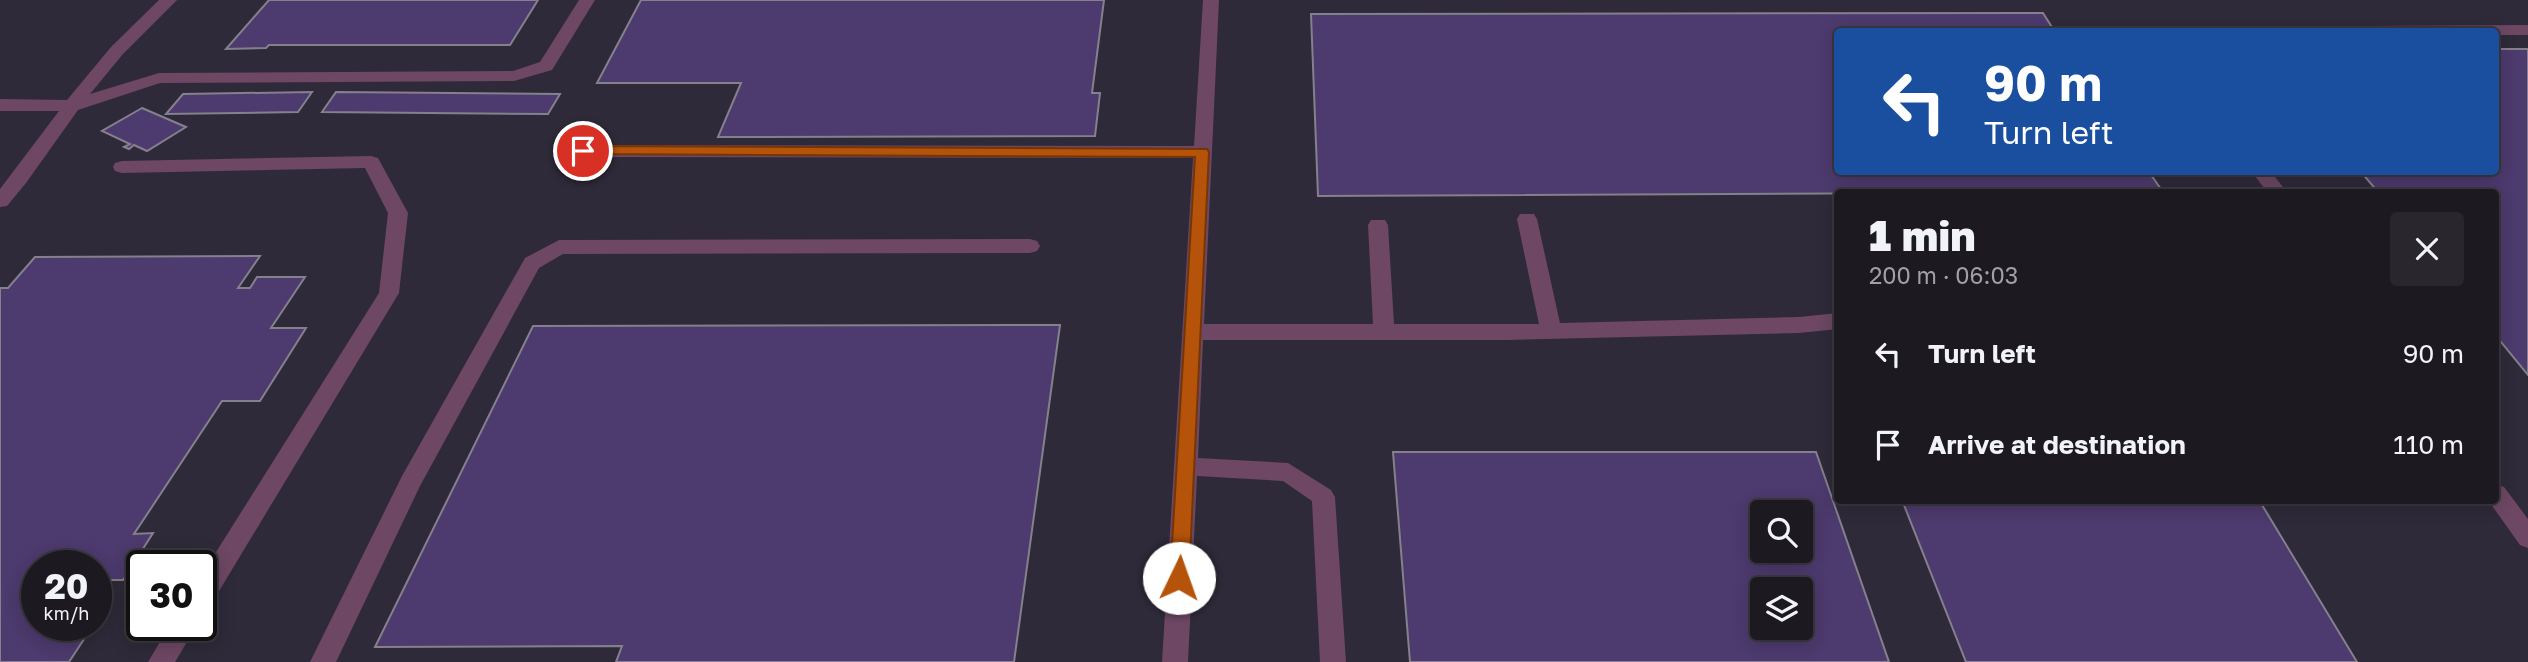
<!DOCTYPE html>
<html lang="en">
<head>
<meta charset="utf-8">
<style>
  :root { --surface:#1c1a20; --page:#29272d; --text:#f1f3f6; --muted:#a0a1a5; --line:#3a383e }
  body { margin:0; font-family:"Golos Text",sans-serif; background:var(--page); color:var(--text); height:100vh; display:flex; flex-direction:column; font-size:26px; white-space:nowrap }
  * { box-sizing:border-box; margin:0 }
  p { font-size:23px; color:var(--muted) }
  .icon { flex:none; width:38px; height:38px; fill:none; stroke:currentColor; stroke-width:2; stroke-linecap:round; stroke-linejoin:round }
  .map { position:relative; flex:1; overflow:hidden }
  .details { position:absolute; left:1834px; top:189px; width:665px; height:315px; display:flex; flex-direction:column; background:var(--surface); border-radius:7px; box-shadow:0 4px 18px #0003,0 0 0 2px var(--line) }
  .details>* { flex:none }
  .guide { position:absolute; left:1834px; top:28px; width:665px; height:147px; border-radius:7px; box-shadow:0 4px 18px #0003,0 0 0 2px var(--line); background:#1a4fa0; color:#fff; overflow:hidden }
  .controls { position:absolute; left:1750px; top:500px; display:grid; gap:14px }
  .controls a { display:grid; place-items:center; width:63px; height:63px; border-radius:7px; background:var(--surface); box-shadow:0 4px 18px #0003,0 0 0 2px var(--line); font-size:35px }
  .speed { position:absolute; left:21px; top:550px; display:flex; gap:14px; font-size:35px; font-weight:700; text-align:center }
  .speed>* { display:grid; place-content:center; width:91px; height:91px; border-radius:50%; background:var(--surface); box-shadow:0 4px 18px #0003,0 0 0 2px var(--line); line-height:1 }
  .speed small { font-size:18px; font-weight:400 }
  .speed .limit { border:4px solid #111; border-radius:10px; background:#fff; color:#111 }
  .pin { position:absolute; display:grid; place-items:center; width:60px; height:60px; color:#fff; margin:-30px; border:4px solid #fff; border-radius:50%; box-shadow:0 2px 7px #0007 }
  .me { position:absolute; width:77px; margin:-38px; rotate:3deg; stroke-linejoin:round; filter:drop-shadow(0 0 5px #0008) }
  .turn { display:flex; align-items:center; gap:24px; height:147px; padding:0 35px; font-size:32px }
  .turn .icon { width:91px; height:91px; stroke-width:2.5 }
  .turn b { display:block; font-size:49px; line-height:60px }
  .round { display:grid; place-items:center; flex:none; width:74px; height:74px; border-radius:7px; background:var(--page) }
  .overview { display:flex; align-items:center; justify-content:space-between; height:119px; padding:0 35px }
  h1 { font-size:42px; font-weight:800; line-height:52px }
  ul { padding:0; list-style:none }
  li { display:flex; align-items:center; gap:21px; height:91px; padding:0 35px }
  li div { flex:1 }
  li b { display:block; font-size:26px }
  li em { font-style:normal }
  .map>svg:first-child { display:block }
</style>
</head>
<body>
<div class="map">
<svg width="2528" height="662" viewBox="0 0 2528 662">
  <rect width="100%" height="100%" fill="#25222b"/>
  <path fill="#2f2a39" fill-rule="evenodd" d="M0 0H2528V662H0ZM1838 32H2496V172H1838ZM1838 192H2496V500H1838ZM1762 513H1801V551H1762ZM37 565H96V625H37ZM142 565H201V625H142ZM1762 590H1801V628H1762Z"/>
  <g fill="#4d3a6e" stroke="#84808c" stroke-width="2" fill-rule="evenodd">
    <polygon points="269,0 538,0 510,45 269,45 266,48 226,49"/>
    <polygon points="641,0 1104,0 1092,93 1100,93 1095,136 718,137 741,83 597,83"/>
    <polygon points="2043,13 2055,32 1838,32 1838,172 2149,172 2163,192 1318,196 1311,14"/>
    <polygon points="2496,49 2528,49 2528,375 2496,336 2496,192 2378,192 2361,172 2496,172"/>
    <polygon points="312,92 298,112 166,114 183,94"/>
    <polygon points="336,92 560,94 548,114 322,112"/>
    <polygon points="142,108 186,127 147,151 134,145 129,149 124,147 130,144 102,131"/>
    <polygon points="260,256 238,288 250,288 257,277 305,277 271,328 306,328 260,401 222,401 134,534 153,533 123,580 103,580 96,590 96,565 37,565 37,625 73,625 69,630 90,630 69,662 0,662 0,288 8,288 35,257"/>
    <polygon points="1060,325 1014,662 616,662 622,646 375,647 533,326"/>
    <path d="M1393 452H1816L1889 662H1410ZM1762 513H1801V551H1762ZM1762 590H1801V628H1762Z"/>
    <polygon points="1902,500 2259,500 2357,662 1966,662"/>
  </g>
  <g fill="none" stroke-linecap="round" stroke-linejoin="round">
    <g fill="#6d4763" fill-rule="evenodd">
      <polygon points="159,0 177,0 123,54 90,94 159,73 513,71 540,62 579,0 595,0 552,70 514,81 160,83 78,110 26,183 7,206 0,207 0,189 59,111 0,111 0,99 67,100 111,47"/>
      <polygon points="1203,0 1219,0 1204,324 1373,324 1368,225 1371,220 1385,220 1388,225 1394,324 1539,324 1517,219 1520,214 1534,214 1537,219 1560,323 1799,317 1838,313 1838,329 1799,333 1508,340 1203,340 1198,458 1288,463 1331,490 1335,497 1346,662 1320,662 1312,501 1283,481 1197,476 1188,662 1162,662 1193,158 583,157 574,151 583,145 1194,146"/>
      <polygon points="2528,25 2528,35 2496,35 2496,32 2210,32 2218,27"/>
      <polygon points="371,156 378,158 408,213 399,293 210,606 201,609 201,576 379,293 388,213 365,168 122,173 115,171 113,167 115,163 122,161"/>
      <polygon points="2252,172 2271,172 2287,192 2267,192"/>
      <polygon points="1030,239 1037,241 1040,246 1037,251 1030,253 563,254 539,268 420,486 336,662 310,662 402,476 525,258 559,240"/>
      <polygon points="2496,485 2504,487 2528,519 2528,548 2520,545 2488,500 2496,500"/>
      <polygon points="170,625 197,625 175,662 148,662"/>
    </g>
  </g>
  <polygon fill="#b45309" stroke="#753606" stroke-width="2" points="583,146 1207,149 1209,152 1189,578 1186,584 1179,586 1173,584 1170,578 1195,157 578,154 578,147"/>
</svg>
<div class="controls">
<a><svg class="icon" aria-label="search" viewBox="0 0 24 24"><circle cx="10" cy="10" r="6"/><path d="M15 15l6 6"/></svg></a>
<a><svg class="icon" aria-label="layers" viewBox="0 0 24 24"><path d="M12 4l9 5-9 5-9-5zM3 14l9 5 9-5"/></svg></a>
</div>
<div class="speed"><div>20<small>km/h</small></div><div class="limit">30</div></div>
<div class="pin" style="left:583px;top:151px;background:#d93025"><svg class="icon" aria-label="arrive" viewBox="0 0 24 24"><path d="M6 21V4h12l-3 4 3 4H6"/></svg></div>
<svg class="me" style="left:1179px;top:578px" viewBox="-20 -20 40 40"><circle r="19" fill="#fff"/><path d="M0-13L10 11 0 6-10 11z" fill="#b45309"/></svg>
<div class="guide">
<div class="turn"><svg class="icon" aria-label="left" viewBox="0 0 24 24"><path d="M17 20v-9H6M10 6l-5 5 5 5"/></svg><div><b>90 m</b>Turn left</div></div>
</div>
<section class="details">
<div class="overview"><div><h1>1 min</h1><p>200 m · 06:03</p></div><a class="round"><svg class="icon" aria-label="close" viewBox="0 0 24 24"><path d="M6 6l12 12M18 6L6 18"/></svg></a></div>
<ul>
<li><svg class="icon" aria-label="left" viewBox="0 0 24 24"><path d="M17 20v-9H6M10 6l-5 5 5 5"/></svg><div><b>Turn left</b></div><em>90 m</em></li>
<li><svg class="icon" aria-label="arrive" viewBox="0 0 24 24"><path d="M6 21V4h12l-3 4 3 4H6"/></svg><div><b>Arrive at destination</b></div><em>110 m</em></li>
</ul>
</section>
</div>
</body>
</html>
